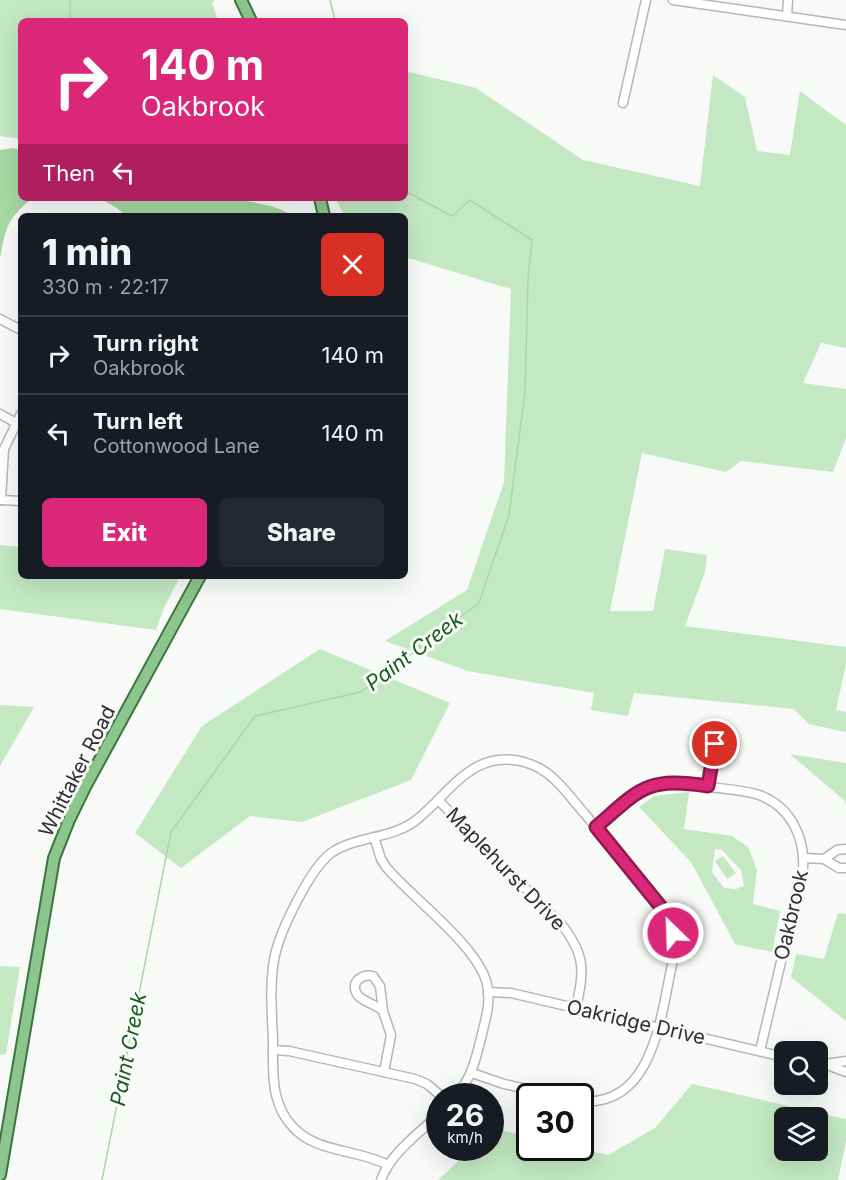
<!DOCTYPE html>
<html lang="en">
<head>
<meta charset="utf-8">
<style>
  :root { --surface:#171b24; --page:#242831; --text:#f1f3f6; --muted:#9ea1a6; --line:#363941; --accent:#db2777 }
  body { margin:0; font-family:Inter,sans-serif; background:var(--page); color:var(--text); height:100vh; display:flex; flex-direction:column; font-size:22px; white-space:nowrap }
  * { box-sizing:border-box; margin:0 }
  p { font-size:20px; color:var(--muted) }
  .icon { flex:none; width:33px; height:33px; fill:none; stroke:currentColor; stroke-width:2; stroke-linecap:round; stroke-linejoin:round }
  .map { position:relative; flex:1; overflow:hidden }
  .drawer { position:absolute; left:18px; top:213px; width:390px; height:366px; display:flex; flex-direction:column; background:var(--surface); border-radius:9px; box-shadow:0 6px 24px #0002 }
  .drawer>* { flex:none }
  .banner { position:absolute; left:18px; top:18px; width:390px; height:183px; border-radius:9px; box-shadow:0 6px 24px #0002; background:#db2777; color:#fff; overflow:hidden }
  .buttons { position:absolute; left:774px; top:1041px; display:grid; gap:12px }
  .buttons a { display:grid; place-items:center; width:54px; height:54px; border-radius:9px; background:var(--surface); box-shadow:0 6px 24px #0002; font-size:30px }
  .speed { position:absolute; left:426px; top:1083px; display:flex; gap:12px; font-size:30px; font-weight:700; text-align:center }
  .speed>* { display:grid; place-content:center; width:78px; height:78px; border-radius:50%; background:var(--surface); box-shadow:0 6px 24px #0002; line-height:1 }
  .speed small { font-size:15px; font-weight:400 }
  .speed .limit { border:3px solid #111; border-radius:9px; background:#fff; color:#111 }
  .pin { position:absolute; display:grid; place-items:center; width:51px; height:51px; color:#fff; margin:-26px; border:3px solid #fff; border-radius:50%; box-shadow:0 2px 6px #0007 }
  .me { position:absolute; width:66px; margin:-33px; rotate:336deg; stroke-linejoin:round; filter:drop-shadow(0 0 4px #0008) }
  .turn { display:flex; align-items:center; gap:21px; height:126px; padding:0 24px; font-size:27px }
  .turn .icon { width:78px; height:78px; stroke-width:2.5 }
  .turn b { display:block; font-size:42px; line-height:51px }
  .then { display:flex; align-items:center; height:57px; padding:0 24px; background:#0003; gap:12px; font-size:22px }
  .round { display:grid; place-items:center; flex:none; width:63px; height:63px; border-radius:9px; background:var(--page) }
  .head { display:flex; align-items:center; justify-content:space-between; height:102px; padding:0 24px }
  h1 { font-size:36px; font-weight:800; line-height:45px }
  .cta { display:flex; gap:12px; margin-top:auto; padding:12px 24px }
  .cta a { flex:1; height:69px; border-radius:9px; background:var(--accent); color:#fff; font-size:24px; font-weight:800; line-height:69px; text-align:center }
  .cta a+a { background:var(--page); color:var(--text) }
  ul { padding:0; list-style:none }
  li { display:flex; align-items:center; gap:18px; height:78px; padding:0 24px; border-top:2px solid var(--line) }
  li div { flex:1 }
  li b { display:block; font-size:22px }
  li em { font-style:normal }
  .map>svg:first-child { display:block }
</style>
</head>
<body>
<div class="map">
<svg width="846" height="1180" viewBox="0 0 846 1180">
  <rect width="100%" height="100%" fill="#f7faf7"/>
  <g fill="#c3e8c2" fill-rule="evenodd">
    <polygon points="0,0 215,0 212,3 218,21 21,21 21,139 0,136"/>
    <polygon points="405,71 476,88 583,160 700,186 713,75 745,97 757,151 790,155 800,91 846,125 846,348 821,343 803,383 846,389 846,438 833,472 741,461 726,472 642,453 610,611 653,611 665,549 707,555 705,572 685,626 846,647 846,664 836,710 846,712 846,732 809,724 794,709 634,693 628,716 591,710 594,693 468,671 385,641 467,590 504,482 511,289 405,257 405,216 345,216 335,198 405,198"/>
    <polygon points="0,545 21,547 21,576 180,576 164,608 156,630 0,609"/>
    <polygon points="320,649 450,703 411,780 302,822 250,816 181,868 135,833 202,726"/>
    <polygon points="0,705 34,707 0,766"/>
    <polygon points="790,754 846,763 846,806 845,801"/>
    <path d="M689 792 684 829 732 836 748 847 757 870 753 904 780 911 772 952 735 944 691 862 639 807 654 796ZM715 849 722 850 741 870 744 886 736 889 724 888 712 872Z"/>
    <polygon points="723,856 736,873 727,879 715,861"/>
    <polygon points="838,913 846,914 846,1021 791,977 796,954 824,959"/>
    <polygon points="0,966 20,967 6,1054 0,1055"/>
    <path d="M692 1084 846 1119V1141L838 1180H438L472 1148H490L491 1130 493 1128 529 1137 530 1148H575L608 1155 655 1128ZM784 1118H818V1150H784Z"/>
  </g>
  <g fill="#a6d8a4">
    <path d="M12 148 21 150V198H33C7 218 6 227 0 258V150Z"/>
    <path d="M99 198C140 198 263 191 292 216H126L117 208Z"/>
  </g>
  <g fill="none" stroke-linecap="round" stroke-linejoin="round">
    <g stroke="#a6d8a4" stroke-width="1.5">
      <polyline points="330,0 335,21"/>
      <polyline points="70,21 70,0"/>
      <polyline points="102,1180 171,832 255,716 361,692 479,603 509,515 525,392 528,279 532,240 470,200 452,216 405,191"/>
    </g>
    <g stroke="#b4b7b4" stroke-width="11">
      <g id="minor">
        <polyline points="673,0 846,25"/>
        <polyline points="787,16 788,0"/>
        <polyline points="623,103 646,0"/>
        <polyline points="0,319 21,330"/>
        <polyline points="0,414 16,423"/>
        <polyline points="0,500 21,501"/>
        <polyline points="1,500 4,449 21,414"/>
        <polyline points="708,787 715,744"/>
        <path d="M438 800 562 925C586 956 584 971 576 1008"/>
        <path d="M596 827C613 813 630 794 651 786 669 779 690 784 709 787 726 789 743 790 759 795 790 806 805 837 803 868L760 1051"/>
        <path d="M374 837 381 859 386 867C413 899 478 946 487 984 491 1002 486 1017 482 1034 476 1058 472 1078 456 1096"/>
        <polyline points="804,858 824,859 839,868 846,868"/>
        <polyline points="824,859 837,850 846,849"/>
        <polyline points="488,992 511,993 784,1057"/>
        <path d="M383 1011C376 1004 359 1001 356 992 351 980 364 974 373 976L380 986 383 1011 391 1035 384 1072"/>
        <polyline points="273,1050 289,1051 415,1079 427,1084 441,1096"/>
        <polyline points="846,1061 825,1064 846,1072"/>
        <polyline points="472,1073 504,1084 559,1096"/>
        <path d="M388 1165C358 1149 316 1153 293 1127 284 1118 279 1107 276 1095 272 1078 273 1059 273 1041 272 1013 269 983 275 955 281 929 310 869 331 853 356 836 391 839 415 821 450 794 472 748 524 762 535 765 547 772 555 780 566 790 575 803 585 814 608 842 631 870 654 897 668 917 678 936 673 960 661 1012 655 1108 580 1101"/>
        <path d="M381 1180C391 1152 420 1133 440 1113"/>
      </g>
    </g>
    <g stroke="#39773c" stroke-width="14">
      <g id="major">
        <polyline points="241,0 251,21"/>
        <polyline points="320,198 324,216"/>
        <polyline points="0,1175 54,858 69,820 85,787 200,576"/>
      </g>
    </g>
    <use href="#minor" stroke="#fff" stroke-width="8"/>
    <use href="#major" stroke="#8cc58e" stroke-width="10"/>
  </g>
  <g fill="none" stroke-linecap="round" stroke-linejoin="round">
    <g stroke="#8e194d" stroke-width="15">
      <path id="route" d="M673 933 665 912 596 827C641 788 646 777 708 786L715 744"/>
    </g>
    <use href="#route" stroke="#db2777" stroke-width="10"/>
  </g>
  <g text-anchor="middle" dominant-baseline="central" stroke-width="6" stroke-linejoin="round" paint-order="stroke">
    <g font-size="20" fill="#2e2f2e" stroke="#f7faf7">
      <text transform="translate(77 771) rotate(-63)">Whittaker Road</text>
      <text transform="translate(506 869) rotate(46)">Maplehurst Drive</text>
      <text transform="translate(791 915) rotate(-77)">Oakbrook</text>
      <text transform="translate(636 1022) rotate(13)">Oakridge Drive</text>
    </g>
    <g font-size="21" font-style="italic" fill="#175c1c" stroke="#f7faf7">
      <text transform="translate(414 651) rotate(-37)">Paint Creek</text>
      <text transform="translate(128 1049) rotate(-79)">Paint Creek</text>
    </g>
  </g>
</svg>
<div class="buttons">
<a><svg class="icon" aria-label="search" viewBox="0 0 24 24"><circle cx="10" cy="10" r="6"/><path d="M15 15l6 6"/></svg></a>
<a><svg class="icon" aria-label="layers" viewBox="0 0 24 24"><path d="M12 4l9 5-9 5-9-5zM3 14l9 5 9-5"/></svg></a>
</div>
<div class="speed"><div>26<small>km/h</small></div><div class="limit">30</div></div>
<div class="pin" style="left:715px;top:744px;background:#d93025"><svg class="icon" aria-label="arrive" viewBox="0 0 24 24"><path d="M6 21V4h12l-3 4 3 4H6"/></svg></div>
<svg class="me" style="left:673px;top:933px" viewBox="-20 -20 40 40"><circle r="17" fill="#db2777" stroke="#fff" stroke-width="3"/><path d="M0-11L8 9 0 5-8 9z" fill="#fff"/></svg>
<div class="banner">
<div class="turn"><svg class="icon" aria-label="right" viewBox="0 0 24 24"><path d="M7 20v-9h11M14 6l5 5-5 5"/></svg><div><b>140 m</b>Oakbrook</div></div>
<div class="then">Then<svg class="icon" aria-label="left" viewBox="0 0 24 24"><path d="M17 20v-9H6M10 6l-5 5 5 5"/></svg></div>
</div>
<section class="drawer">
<div class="head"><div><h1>1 min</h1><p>330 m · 22:17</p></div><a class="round" style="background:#d93025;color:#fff"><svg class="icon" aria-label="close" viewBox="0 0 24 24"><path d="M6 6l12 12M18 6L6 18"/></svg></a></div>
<ul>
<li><svg class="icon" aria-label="right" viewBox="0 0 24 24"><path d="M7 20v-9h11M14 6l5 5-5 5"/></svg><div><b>Turn right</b><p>Oakbrook</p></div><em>140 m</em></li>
<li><svg class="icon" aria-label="left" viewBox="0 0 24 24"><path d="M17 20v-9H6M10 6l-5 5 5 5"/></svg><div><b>Turn left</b><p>Cottonwood Lane</p></div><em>140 m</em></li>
</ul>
<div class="cta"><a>Exit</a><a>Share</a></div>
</section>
</div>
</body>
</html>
